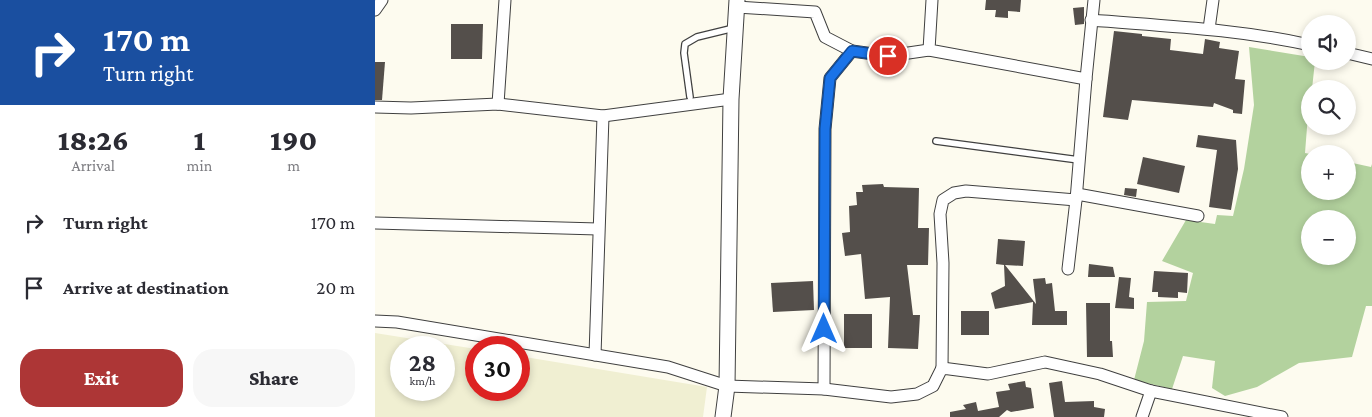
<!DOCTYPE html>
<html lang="en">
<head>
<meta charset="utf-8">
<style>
  :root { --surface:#fff; --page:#f7f7f7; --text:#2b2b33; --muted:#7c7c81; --accent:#ad3636 }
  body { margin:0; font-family:"Crimson Pro",serif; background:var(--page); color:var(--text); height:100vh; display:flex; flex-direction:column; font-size:19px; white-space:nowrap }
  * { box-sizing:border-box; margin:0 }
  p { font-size:16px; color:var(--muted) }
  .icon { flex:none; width:28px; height:28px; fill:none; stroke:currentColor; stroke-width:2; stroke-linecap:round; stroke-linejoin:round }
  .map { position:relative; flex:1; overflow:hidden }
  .panel { display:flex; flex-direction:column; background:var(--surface); width:375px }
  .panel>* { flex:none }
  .banner { background:#1a4fa0; color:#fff; overflow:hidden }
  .buttons { position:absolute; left:926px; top:15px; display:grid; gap:10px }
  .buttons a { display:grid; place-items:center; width:55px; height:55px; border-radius:50%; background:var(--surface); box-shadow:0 2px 8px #0003; font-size:25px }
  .speed { position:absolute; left:15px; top:336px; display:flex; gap:10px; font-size:25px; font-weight:700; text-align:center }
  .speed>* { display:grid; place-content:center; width:65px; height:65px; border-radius:50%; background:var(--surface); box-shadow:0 2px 8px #0003; line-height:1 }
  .speed small { font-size:12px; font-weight:400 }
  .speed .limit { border:8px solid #d22; background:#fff; color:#111 }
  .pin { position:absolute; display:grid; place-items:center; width:42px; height:42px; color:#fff; margin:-21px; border:2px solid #fff; border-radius:50%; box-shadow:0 1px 5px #0007 }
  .me { position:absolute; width:55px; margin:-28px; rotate:0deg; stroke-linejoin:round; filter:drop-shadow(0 0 4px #0008) }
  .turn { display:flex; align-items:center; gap:18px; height:105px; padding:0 20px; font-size:22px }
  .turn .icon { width:65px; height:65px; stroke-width:2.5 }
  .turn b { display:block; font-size:35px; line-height:42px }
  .eta { display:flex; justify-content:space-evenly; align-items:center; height:85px; text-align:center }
  .eta b { font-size:30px; font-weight:800; line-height:35px }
  .button { display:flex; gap:10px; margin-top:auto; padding:10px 20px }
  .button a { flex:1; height:58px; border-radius:20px; background:var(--accent); color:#fff; font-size:20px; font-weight:800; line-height:58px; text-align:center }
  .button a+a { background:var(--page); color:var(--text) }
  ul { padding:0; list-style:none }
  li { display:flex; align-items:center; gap:15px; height:65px; padding:0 20px }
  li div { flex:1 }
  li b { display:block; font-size:19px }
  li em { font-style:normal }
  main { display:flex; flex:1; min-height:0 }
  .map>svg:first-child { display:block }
</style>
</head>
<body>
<main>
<section class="panel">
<div class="banner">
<div class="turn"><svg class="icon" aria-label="right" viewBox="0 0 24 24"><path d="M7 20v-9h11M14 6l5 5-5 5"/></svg><div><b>170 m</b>Turn right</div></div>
</div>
<div class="eta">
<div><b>18:26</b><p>Arrival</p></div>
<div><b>1</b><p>min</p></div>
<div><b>190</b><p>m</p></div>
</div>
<ul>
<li><svg class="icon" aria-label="right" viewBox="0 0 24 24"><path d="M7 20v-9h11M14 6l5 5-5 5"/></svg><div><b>Turn right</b></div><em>170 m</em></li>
<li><svg class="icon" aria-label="arrive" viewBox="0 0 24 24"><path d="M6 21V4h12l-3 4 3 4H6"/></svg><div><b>Arrive at destination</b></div><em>20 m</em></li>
</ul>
<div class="button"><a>Exit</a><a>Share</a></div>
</section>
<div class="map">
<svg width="997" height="417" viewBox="0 0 997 417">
  <rect width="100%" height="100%" fill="#fdfbef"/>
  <path fill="#f0efd2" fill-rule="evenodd" d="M0 333 101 349V390H144V356L332 387 328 417H0ZM26 348H69V390H26Z"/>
  <path fill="#b3d29e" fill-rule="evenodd" d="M874 47 935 57V61H940L937 89H935L930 153 935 154V191H972L973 162 996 167 997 164V306H991L977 357 924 363 882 387 850 396 837 388 840 361 808 356 797 389 759 380 769 341 772 302 811 301 818 273 787 261 811 220 840 224 842 215 858 216 869 169 879 105ZM935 219H972V256H935Z"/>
  <g fill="#544f4b">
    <polygon points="611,0 646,0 645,12 633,11 633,18 620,17 621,10 610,10"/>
    <polygon points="709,7 709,24 700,25 698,8"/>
    <polygon points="76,24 108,24 107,59 76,59"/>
    <polygon points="739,31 767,34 767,36 796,39 795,50 828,54 830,39 845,42 844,48 864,51 860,79 870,80 867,114 858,113 858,110 839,103 838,107 757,100 753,120 728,117"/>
    <polygon points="0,62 10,62 7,100 0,100"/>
    <polygon points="823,135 861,140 863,169 856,210 834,207 842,150 821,147"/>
    <polygon points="768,157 810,166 804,193 762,184"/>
    <polygon points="508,184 509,187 544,188 543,228 554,228 553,265 532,265 538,315 545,315 543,349 513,348 515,297 490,299 486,254 470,256 467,233 475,232 474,206 482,205 481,192 488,192 487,185"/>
    <polygon points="750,188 762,189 761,197 749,195"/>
    <polygon points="623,239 650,241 648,266 630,265 661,304 658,279 670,278 671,284 677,283 680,311 692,311 692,325 657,325 658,302 620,309 616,293 630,286 629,265 621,264"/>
    <polygon points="714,264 738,267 740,277 713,277"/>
    <polygon points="779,271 813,273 812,293 803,292 803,298 783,297 783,292 777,292"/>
    <polygon points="744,277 756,278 754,297 759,298 759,309 740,308"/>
    <polygon points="438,281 439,310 398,312 396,283"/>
    <polygon points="711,303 735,303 735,341 737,341 738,357 712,357"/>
    <rect x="586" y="311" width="28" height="24"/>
    <rect x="469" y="314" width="28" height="34"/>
    <polygon points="650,381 651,387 656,388 659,408 636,412 632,410 624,417 575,417 575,412 591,409 588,405 601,402 603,411 624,407 621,392 635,390 633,384"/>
    <polygon points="687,381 690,402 719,401 719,407 730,409 729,417 679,417 674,383"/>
  </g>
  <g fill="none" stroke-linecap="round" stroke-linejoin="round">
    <g stroke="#404040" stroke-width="8">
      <g id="service">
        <polyline points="315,97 309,53 310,44 322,37 359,28"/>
        <polyline points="561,141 704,160"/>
      </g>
    </g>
    <g stroke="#404040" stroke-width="13">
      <g id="minor">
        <polyline points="557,0 554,50 711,79"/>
        <polyline points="362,7 440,12 450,37 477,51 513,56 554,50"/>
        <polyline points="0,10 7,0"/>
        <path d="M716 20C789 26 863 29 935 45"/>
        <polyline points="834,29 838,0"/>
        <polyline points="972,53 997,59"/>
        <polyline points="123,104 130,0"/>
        <polyline points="0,107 36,108 123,104 228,116 356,99"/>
        <polyline points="702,194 823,216"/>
        <polyline points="0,223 223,229"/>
        <polyline points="693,269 701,200 711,79 719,0"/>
        <polyline points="0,321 22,322 293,367 352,386 449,389 516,397 542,394 558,386 567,368 613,374 670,362 725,374 776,391"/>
        <polyline points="220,355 228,116"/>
        <polyline points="567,368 568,263 565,214 568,200 579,193 591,191 701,200"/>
        <polyline points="449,389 450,129 455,78 477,51"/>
        <polyline points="767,417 776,391 907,417"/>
      </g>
    </g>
    <g stroke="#404040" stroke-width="17">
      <polyline id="tertiary" points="348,417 352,386 356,99 362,0"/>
    </g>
    <use href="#service" stroke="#fff" stroke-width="5.5"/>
    <use href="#minor" stroke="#fff" stroke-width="11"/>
    <use href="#tertiary" stroke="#fff" stroke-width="15"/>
  </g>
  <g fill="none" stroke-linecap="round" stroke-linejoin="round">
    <g stroke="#114b97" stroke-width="12">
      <polyline id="route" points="449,329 450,129 455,78 477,51 513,56"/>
    </g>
    <use href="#route" stroke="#1a73e8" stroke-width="9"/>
  </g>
</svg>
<div class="buttons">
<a><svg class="icon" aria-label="sound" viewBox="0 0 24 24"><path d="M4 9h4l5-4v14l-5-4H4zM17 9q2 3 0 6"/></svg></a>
<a><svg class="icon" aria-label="search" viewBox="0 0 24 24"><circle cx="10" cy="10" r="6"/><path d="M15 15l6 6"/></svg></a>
<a>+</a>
<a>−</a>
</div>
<div class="speed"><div>28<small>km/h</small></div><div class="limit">30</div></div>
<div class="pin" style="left:513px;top:56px;background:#d93025"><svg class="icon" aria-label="arrive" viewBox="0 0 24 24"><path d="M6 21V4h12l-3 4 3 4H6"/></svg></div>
<svg class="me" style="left:449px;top:329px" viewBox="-20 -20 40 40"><path d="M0-17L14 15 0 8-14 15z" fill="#1a73e8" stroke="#fff" stroke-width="4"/></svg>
</div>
</main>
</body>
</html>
